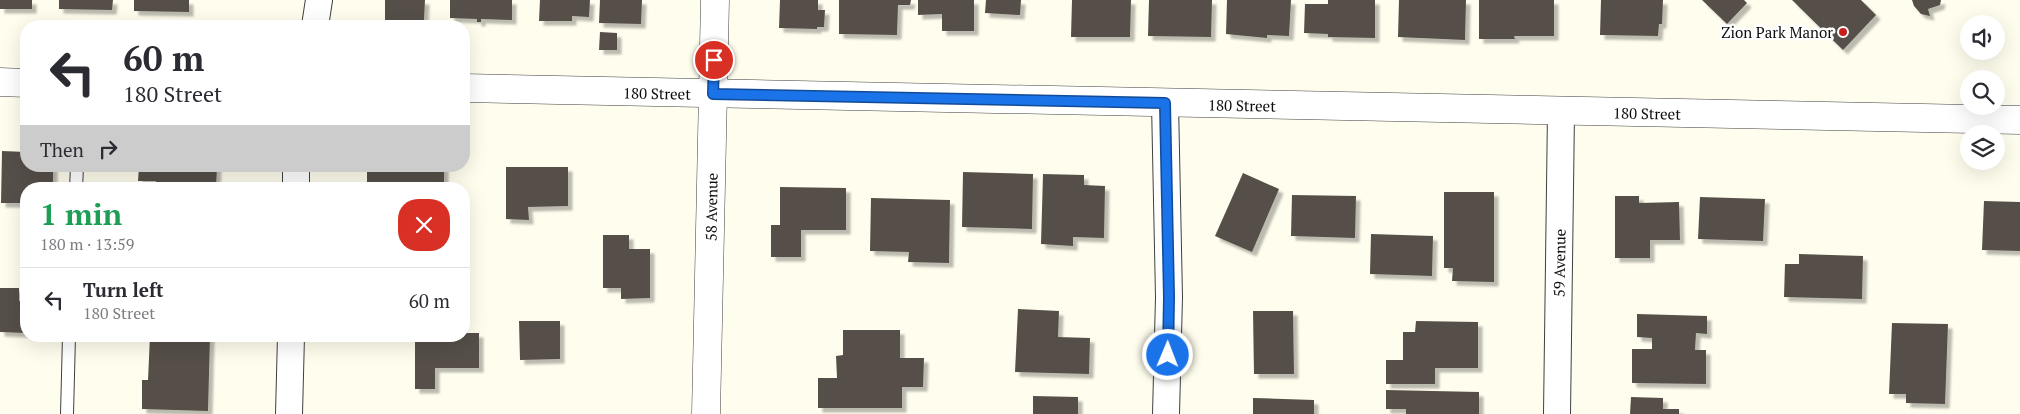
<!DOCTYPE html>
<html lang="en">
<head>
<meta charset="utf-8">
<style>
  :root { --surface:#fff; --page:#f2f2f3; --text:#2b2b33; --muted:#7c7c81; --line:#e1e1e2 }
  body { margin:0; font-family:"PT Serif",serif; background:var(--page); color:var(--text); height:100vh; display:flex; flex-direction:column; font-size:19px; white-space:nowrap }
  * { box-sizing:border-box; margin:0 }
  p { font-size:16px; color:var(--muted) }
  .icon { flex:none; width:28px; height:28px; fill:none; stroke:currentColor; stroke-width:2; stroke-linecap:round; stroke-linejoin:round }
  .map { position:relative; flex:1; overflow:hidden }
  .side { position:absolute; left:20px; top:182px; width:450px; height:160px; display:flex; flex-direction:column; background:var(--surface); border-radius:20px; box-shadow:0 5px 20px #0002 }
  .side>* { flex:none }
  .guide { position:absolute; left:20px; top:20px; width:450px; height:152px; border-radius:20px; box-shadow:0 5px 20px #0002; background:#fff; color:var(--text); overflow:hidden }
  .tools { position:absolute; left:1960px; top:15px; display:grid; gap:10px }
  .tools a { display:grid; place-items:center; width:45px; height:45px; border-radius:50%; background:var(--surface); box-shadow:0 5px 20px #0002; font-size:25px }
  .pin { position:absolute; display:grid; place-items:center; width:42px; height:42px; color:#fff; margin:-21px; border:2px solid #fff; border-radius:50%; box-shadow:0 1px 5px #0007 }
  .me { position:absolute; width:55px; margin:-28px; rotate:1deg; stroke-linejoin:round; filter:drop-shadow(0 0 4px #0008) }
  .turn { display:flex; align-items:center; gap:18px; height:105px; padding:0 20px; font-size:22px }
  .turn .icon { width:65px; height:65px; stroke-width:2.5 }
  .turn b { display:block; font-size:35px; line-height:42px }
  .then { display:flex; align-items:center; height:48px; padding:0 20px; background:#0003; gap:10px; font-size:19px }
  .round { display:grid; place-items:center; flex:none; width:52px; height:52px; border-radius:20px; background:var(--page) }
  .summary { display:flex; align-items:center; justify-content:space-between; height:85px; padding:0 20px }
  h1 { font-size:30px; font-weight:700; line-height:38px; color:#1e9e55 }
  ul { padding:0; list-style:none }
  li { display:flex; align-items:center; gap:15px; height:65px; padding:0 20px; border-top:1px solid var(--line) }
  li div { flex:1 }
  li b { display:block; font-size:19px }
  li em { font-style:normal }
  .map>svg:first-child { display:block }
</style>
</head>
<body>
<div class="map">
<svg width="2020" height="414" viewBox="0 0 2020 414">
  <defs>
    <filter id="shadow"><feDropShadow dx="4.5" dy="4.5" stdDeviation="1" flood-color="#0004"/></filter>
  </defs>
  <rect width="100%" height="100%" fill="#fffded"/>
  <g fill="#564f48" filter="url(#shadow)">
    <rect x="0" y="0" width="32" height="9"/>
    <polygon points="59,0 113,0 112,10 59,9"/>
    <polygon points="134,0 189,0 189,12 134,11"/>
    <polygon points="385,0 425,0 424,20 385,20"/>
    <polygon points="450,0 512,0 512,20 481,19 481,22 477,22 477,19 450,18"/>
    <polygon points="540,0 590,0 589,17 572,16 572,21 539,21"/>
    <polygon points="600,0 642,0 641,24 599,23"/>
    <polygon points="780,0 818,0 818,10 825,10 824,27 817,27 817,29 779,28"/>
    <polygon points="839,0 911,0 910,5 898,5 897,35 839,34"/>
    <polygon points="918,0 974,0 974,31 942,31 942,14 918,15"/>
    <polygon points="986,0 1021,0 1020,15 985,13"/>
    <polygon points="1072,0 1131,0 1130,37 1071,37"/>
    <polygon points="1149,0 1212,0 1211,37 1148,36"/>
    <polygon points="1227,0 1291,0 1289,36 1267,35 1267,38 1226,34"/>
    <polygon points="1328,0 1375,0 1375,38 1328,37 1328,34 1304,33 1305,4 1328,4"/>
    <polygon points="1399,0 1466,0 1465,40 1398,37"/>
    <polygon points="1479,0 1554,0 1554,36 1514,36 1515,39 1479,39"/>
    <polygon points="1601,0 1663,0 1662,24 1659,24 1658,36 1600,35"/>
    <polygon points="1702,0 1744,0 1747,3 1727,24"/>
    <polygon points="1792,0 1861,0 1876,15 1843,50"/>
    <polygon points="1912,0 1941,0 1940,5 1928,9 1930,16 1921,14 1914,6"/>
    <polygon points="600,32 617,33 617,50 599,50"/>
    <polygon points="2,151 26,152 26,166 53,166 53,189 26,189 26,191 24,191 23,203 1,203"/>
    <polygon points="139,166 217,166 216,189 155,189 156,181 138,181"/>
    <polygon points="382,166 444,166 444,189 367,189 367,169 382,169"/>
    <polygon points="506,167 568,167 568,206 528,207 529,220 506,219"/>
    <polygon points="963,172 1033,174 1032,229 962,227"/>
    <polygon points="1243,173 1279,189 1252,252 1215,236"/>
    <polygon points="1043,174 1084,175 1084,185 1105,186 1104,238 1073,237 1073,246 1041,244"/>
    <polygon points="780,187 846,188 846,230 801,230 801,257 771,257 771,225 780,225"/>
    <polygon points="1444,192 1494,192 1494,282 1452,281 1453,268 1444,268"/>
    <polygon points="1292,195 1356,196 1355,238 1291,236"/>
    <polygon points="1615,196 1639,196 1639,203 1679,202 1680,240 1650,240 1650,258 1615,258"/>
    <polygon points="1700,197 1765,199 1763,241 1698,239"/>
    <polygon points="871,198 950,200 949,263 908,262 909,252 870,251"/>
    <polygon points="1984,201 2020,202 2020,251 1982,250"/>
    <polygon points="1371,234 1433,236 1432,276 1370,274"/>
    <polygon points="603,235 629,235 629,249 650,249 650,298 621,299 621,288 603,288"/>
    <polygon points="1799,254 1863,256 1862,299 1784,297 1785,264 1799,264"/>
    <polygon points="0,288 19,288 19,301 26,301 26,333 0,332"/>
    <polygon points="1018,309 1059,311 1058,337 1090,338 1089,374 1015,372"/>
    <polygon points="1253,311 1293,311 1294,374 1254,374"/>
    <polygon points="1637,314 1707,316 1707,334 1696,333 1695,350 1706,350 1706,384 1632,383 1632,349 1652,349 1652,338 1637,337"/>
    <polygon points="519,321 560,321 560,359 520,360"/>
    <polygon points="1416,321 1478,322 1478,368 1435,368 1435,384 1386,384 1386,360 1403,360 1403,332 1415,332"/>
    <polygon points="1892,323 1948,324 1945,404 1906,403 1906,394 1889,394"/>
    <polygon points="843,330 900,330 900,358 924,358 923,387 902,387 902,408 818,408 818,378 837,378 836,356 843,355"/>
    <polygon points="464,333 479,333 479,368 435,368 435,389 415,389 415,336 464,336"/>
    <polygon points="150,336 210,336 208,411 142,409 142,380 148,380"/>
    <polygon points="1386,390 1479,392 1479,414 1406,414 1406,409 1386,409"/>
    <polygon points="1033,396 1078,397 1078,414 1033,414"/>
    <polygon points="1631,397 1663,398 1663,409 1679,409 1679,414 1630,414"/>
    <polygon points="1253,398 1314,400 1314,414 1253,414"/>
  </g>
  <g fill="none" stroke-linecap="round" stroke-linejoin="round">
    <g stroke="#404040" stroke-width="14">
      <g id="service">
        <polyline points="76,189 77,166"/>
        <polyline points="67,414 69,336"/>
      </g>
    </g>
    <g stroke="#404040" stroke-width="28">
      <g id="minor">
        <polyline points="315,26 319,0"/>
        <polyline points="1165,103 1169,297 1166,414"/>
        <polyline points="296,189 296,166"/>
        <polyline points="289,414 291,336"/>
        <polyline points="1557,414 1561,112"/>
      </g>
    </g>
    <g stroke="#404040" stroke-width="29">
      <g id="tertiary">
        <polyline points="0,82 26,83"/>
        <polyline points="464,88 2020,120"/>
        <polyline points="706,414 715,0"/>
      </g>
    </g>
    <use href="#service" stroke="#fff" stroke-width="12"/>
    <use href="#minor" stroke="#fff" stroke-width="26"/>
    <use href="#tertiary" stroke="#fff" stroke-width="28"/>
  </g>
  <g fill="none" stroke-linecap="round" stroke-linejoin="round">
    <g stroke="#114b97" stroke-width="12">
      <polyline id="route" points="714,60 713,94 1165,103 1169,297 1168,355"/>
    </g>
    <use href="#route" stroke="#1a73e8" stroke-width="9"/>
  </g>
  <circle fill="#c81f1a" stroke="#fff" stroke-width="2" cx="1843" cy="32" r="5"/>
  <g text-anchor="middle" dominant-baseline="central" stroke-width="5" stroke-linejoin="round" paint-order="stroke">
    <g font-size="15" fill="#0d0d0d" stroke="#fff" text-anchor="end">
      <text x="1833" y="32">Zion Park Manor</text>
    </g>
    <g font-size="15" fill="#0d0d0d" stroke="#fff">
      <text transform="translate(657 93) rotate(1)">180 Street</text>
      <text transform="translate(1242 105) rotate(1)">180 Street</text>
      <text transform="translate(1647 113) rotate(1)">180 Street</text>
      <text transform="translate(711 207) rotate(-89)">58 Avenue</text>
      <text transform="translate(1559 263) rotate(-89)">59 Avenue</text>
    </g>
  </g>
</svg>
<div class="tools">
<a><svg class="icon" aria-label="sound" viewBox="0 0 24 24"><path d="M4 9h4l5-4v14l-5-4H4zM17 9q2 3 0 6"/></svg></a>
<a><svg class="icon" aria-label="search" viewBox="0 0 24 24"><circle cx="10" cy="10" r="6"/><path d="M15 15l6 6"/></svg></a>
<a><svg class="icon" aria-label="layers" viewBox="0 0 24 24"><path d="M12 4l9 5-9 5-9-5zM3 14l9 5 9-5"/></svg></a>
</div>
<div class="pin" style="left:714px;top:60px;background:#d93025"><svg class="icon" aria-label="arrive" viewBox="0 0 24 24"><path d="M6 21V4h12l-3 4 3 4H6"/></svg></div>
<svg class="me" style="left:1168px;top:355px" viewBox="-20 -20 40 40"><circle r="17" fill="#1a73e8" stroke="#fff" stroke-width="3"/><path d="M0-11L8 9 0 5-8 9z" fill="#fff"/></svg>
<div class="guide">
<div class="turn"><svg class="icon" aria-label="left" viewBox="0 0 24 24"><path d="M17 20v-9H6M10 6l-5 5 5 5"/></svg><div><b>60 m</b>180 Street</div></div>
<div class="then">Then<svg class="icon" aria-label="right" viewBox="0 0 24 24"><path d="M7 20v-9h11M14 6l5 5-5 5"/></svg></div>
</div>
<section class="side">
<div class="summary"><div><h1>1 min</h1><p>180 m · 13:59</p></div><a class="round" style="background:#d93025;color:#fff"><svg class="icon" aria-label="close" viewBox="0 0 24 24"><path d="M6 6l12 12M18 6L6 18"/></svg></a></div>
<ul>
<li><svg class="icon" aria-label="left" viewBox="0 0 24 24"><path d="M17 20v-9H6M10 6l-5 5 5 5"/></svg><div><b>Turn left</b><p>180 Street</p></div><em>60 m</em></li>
</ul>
</section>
</div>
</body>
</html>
